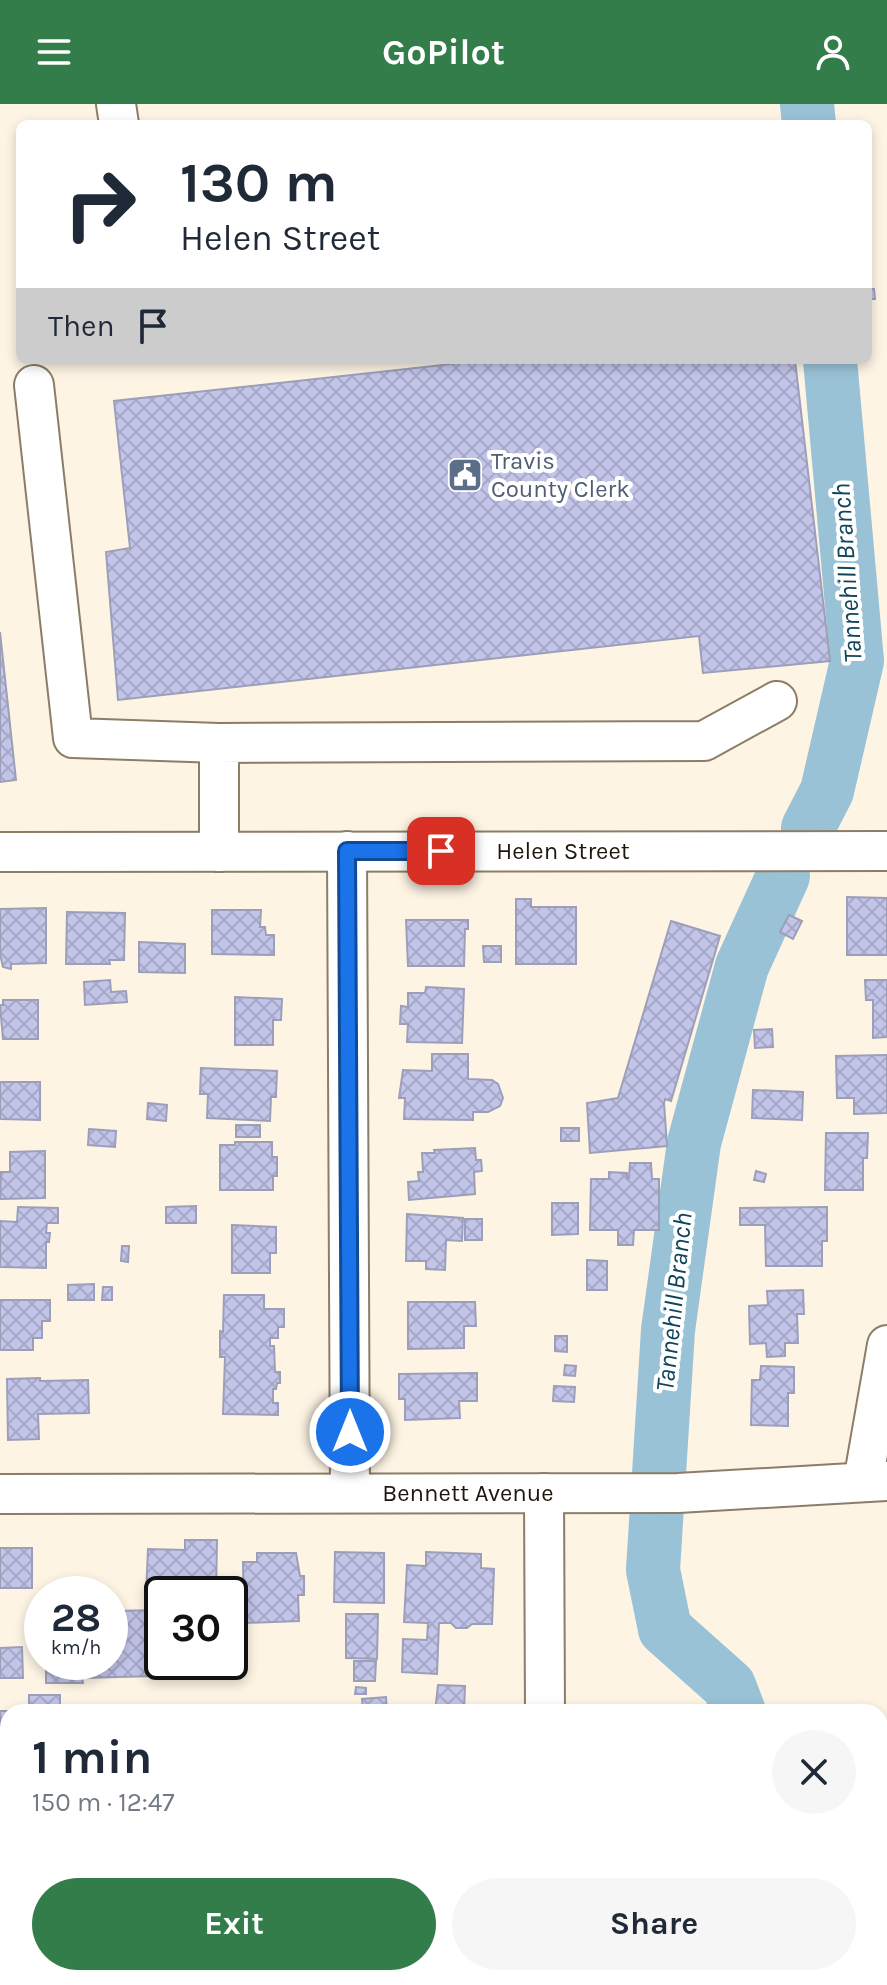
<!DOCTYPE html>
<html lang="en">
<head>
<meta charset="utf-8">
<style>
  :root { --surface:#fff; --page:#f6f6f7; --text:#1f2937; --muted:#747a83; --accent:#337d4a }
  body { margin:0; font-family:Karla,sans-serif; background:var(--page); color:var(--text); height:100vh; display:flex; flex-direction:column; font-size:30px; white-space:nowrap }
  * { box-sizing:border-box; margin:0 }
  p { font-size:26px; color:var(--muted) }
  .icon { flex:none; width:44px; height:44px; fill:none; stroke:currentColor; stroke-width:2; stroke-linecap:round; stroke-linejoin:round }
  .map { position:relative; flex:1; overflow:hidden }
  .details { position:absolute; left:0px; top:1600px; width:888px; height:282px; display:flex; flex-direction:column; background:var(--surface); border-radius:24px 24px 0 0; box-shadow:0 4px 12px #0003 }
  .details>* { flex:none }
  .top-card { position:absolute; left:16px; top:16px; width:856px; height:244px; border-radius:12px; box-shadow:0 4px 12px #0003; background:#fff; color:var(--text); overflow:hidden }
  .speed { position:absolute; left:24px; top:1472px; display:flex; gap:16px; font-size:40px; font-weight:700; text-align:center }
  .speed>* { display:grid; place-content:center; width:104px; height:104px; border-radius:50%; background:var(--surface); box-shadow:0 4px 12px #0003; line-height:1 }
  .speed small { font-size:20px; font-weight:400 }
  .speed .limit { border:4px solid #111; border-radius:12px; background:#fff; color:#111 }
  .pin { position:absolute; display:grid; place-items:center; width:68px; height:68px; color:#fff; margin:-34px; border-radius:16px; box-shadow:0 4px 12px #0006 }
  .me { position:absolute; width:88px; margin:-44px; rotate:0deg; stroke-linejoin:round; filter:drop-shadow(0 0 6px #0008) }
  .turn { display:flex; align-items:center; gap:28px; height:168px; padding:0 32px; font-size:36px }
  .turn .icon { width:104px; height:104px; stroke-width:2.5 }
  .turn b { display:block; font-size:56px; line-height:68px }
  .then { display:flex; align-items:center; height:76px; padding:0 32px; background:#0003; gap:16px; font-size:30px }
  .round { display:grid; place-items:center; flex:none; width:84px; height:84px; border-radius:42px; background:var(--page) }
  .headline { display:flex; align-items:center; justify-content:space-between; height:136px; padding:0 32px }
  h1 { font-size:48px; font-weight:700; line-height:60px }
  .primary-button { display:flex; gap:16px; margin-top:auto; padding:16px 32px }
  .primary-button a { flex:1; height:92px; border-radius:48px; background:var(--accent); color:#fff; font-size:32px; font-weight:700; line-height:92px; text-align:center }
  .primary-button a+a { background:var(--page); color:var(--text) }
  header { display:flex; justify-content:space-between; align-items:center; height:104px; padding:0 32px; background:var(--accent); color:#fff; font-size:36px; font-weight:700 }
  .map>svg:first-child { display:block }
</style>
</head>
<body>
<header><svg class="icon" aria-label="menu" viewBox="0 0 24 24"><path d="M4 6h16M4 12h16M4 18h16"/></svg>GoPilot<svg class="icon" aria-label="person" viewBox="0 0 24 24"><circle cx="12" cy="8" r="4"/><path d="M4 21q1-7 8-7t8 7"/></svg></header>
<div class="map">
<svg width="887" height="1881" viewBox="0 0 887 1881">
  <defs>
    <pattern id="forest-crowns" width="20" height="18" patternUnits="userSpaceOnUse" patternTransform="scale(2)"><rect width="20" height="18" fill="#bdbf99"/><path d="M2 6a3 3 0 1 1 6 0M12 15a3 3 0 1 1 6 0" fill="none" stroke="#a2a383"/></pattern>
    <pattern id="building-cross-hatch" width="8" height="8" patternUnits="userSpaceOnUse" patternTransform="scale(2)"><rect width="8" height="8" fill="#c2c5e9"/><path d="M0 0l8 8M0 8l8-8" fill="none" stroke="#a6a8c7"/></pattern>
  </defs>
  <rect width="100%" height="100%" fill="#fdf4e4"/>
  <polygon fill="url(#forest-crowns)" points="880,1679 887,1679 887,1881 805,1881 804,1874 880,1874"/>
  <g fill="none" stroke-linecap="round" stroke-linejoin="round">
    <g stroke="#99c2d6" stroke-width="54">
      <polyline points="807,0 809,20"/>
      <polyline points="808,724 827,687 857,557 830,256"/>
      <polyline points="739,1608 729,1582 665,1525 653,1466 668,1226 694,1039 742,862 783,772"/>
      <polyline points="783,1874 784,1881"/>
    </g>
  </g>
  <g fill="url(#building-cross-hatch)" stroke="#9d9fb9" stroke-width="2">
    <polygon points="868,185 874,185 875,195 868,195"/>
    <polygon points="488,256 795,256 830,557 703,569 699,532 118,596 106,448 130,444 114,297"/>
    <polygon points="0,528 16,676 0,678"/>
    <polygon points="847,793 887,794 887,851 847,851"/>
    <polygon points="516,795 531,795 531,803 576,803 576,860 516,860"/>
    <polygon points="46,804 46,859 11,860 11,865 3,863 0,850 0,805"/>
    <polygon points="212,806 261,806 260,823 265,823 266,831 274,831 274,851 212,850"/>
    <polygon points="67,808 125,809 124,856 109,856 110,860 66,860"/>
    <polygon points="789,811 802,817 793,835 780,828"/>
    <polygon points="406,816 468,816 468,825 465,825 464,862 408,862"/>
    <polygon points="671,817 720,832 671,997 665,995 664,999 667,1042 590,1049 587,999 618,994"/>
    <polygon points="139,838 185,840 185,869 139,868"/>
    <polygon points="483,842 501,842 501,858 484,858"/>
    <polygon points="110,876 111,888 126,887 127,898 85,901 84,878"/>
    <polygon points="865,876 887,876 887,933 873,934 873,896 866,896"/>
    <polygon points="426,883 464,885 462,939 407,938 408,920 400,920 401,902 408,903 408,889 425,889"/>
    <polygon points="235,893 282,895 281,916 273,916 273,941 235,941"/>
    <polygon points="3,896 38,896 38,935 3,935 0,901 3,901"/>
    <polygon points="772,925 773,943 755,944 754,926"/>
    <polygon points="432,950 468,950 468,975 492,976 498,980 503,994 500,1002 488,1008 473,1008 473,1016 404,1015 405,994 399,994 403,966 432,967"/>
    <polygon points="887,951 887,1009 854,1010 854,994 837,994 836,952"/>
    <polygon points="201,964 277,967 276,990 276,993 271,993 270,1017 207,1014 208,990 200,990"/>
    <polygon points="0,978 40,978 40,1016 0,1015"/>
    <polygon points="753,986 803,988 802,1016 752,1014"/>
    <polygon points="148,999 167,1001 166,1017 147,1015"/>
    <rect x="236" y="1021" width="24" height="12"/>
    <rect x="561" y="1024" width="18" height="13"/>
    <polygon points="89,1025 116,1027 115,1043 88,1041"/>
    <polygon points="826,1029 868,1029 867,1054 863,1054 863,1086 825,1086"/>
    <polygon points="235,1038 272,1038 272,1053 277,1053 277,1072 273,1072 273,1086 220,1086 220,1041 235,1041"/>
    <polygon points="475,1044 476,1056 481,1056 482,1067 474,1068 475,1090 409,1096 408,1078 419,1077 418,1068 423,1068 422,1049 435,1049 434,1046"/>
    <polygon points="45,1047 45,1094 0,1095 1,1068 10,1068 10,1048"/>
    <polygon points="630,1059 651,1059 652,1075 659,1075 659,1126 634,1126 633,1141 618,1141 618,1126 590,1126 591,1075 609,1075 609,1068 627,1069 627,1075 629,1074"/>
    <polygon points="756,1067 766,1070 764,1078 754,1076"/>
    <polygon points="552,1099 578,1099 578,1130 552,1131"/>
    <polygon points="196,1102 196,1119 166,1119 166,1103"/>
    <polygon points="18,1103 58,1104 58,1119 47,1119 46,1129 50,1129 49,1138 46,1138 46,1164 0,1163 0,1117 17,1118"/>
    <polygon points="827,1103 827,1137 822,1137 822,1162 766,1162 765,1121 740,1121 740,1104"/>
    <polygon points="407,1110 463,1114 462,1137 446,1136 445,1166 426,1165 426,1157 406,1157"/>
    <rect x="465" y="1115" width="17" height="21"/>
    <polygon points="232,1121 276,1123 276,1149 270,1149 270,1169 232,1169"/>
    <polygon points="122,1142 129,1142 128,1158 121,1157"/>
    <polygon points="587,1156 607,1157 607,1186 587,1186"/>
    <polygon points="94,1180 94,1196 68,1196 68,1181"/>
    <polygon points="103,1183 112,1183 112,1196 102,1196"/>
    <polygon points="803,1186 804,1210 797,1210 798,1239 785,1239 785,1252 767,1253 766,1239 750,1240 749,1202 768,1201 767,1187"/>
    <polygon points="224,1191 264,1191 264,1205 284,1205 284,1223 278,1223 278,1234 270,1234 270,1242 274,1242 275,1268 280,1268 280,1279 277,1279 276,1285 273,1285 273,1299 278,1299 278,1311 223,1310 225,1253 220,1253 220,1227 223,1228"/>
    <polygon points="0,1196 50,1196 50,1217 42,1217 42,1234 33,1234 33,1246 0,1246"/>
    <polygon points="408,1198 475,1198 476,1222 464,1222 464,1244 408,1245"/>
    <polygon points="555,1232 567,1232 567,1248 555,1247"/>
    <polygon points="565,1261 576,1262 575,1272 564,1271"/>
    <polygon points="761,1262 794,1263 794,1289 788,1289 788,1322 751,1321 752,1276 760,1276"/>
    <polygon points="477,1269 477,1297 459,1297 460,1314 405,1316 405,1295 399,1295 399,1270"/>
    <polygon points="40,1274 40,1277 88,1276 89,1309 38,1310 39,1335 8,1336 7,1275"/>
    <polygon points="554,1282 575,1283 574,1298 553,1297"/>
    <polygon points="185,1436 217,1436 216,1490 146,1490 148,1445 185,1446"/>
    <rect x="0" y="1444" width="32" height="40"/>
    <polygon points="335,1448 384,1449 384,1499 334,1498"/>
    <polygon points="426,1448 481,1450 481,1464 494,1465 492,1520 472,1520 467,1524 456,1524 451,1519 439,1519 437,1570 402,1568 403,1535 427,1536 428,1519 404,1518 407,1461 426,1462"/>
    <polygon points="257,1449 296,1449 300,1472 304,1472 304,1491 298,1491 299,1517 244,1519 243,1458 257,1458"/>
    <polygon points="161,1506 162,1549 154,1549 155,1572 82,1574 83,1579 46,1579 46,1558 110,1558 110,1507"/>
    <polygon points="346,1510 378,1510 377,1555 346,1554"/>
    <polygon points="22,1543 23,1574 0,1574 0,1544"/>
    <polygon points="354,1557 376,1557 375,1577 354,1577"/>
    <polygon points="438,1581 465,1582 464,1608 435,1608"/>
    <polygon points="356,1583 366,1584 366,1590 355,1590"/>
    <polygon points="29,1591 60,1591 60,1608 8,1608 8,1650 0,1650 0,1607 29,1607"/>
    <polygon points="386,1593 387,1608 363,1608 362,1595"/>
    <polygon points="5,1681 8,1681 8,1731 5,1701 0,1701 0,1687 5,1686"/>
    <rect x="0" y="1748" width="8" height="55"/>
    <polygon points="4,1860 8,1860 8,1874 63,1874 63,1881 0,1881 0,1874 4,1874"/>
  </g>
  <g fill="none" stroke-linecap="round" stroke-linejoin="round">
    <g stroke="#8c7d66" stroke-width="42">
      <g id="minor">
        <polyline points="116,0 119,20"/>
        <polyline points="34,281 73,634 219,639"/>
        <polyline points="347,747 350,1389"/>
        <polyline points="0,748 887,747"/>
        <polyline points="219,748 219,639 704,637 777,597"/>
        <polyline points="863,1378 887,1241"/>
        <polyline points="544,1389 545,1608"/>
        <polyline points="0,1390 678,1389 887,1377"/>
        <polyline points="546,1874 546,1881"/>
      </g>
    </g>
    <use href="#minor" stroke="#fff" stroke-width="38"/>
  </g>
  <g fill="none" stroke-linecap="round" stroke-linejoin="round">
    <g stroke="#114b97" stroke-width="20">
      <polyline id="route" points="350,1328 347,747 441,747"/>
    </g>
    <use href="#route" stroke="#1a73e8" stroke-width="14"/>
  </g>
  <defs>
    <g id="civic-square" transform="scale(1.8)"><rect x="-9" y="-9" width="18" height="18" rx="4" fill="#5c6f8a" stroke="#fff"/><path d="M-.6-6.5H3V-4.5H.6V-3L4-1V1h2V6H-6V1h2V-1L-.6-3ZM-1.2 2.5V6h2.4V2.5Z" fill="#fff"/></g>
  </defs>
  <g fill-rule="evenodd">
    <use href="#civic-square" x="465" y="371"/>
  </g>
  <g text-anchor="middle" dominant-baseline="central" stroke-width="8" stroke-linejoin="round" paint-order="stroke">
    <g font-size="24" fill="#4e5e75" stroke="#fff" text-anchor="start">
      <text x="491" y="357">Travis<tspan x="491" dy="28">County Clerk</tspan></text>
    </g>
    <g font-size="24" fill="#1d170e" stroke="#fff">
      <text x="563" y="747">Helen Street</text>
      <text x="468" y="1389">Bennett Avenue</text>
    </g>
    <g font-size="26" font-style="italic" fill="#0f455b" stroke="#fff">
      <text transform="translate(847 469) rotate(-94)">Tannehill Branch</text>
      <text transform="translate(674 1198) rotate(-84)">Tannehill Branch</text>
    </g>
  </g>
</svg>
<div class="speed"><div>28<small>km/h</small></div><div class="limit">30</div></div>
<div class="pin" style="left:441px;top:747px;background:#d93025"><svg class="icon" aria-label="arrive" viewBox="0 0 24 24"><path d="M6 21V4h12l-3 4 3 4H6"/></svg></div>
<svg class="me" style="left:350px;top:1328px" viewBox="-20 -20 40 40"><circle r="17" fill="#1a73e8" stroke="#fff" stroke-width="3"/><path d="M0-11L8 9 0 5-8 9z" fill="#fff"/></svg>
<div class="top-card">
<div class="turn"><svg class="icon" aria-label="right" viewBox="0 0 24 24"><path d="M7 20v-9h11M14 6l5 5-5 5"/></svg><div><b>130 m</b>Helen Street</div></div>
<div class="then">Then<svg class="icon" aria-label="arrive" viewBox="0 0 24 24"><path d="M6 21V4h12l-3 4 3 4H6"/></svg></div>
</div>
<section class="details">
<div class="headline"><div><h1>1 min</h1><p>150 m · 12:47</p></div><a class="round"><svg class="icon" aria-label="close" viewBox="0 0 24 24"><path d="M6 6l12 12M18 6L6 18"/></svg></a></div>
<div class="primary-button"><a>Exit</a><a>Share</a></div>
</section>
</div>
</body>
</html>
